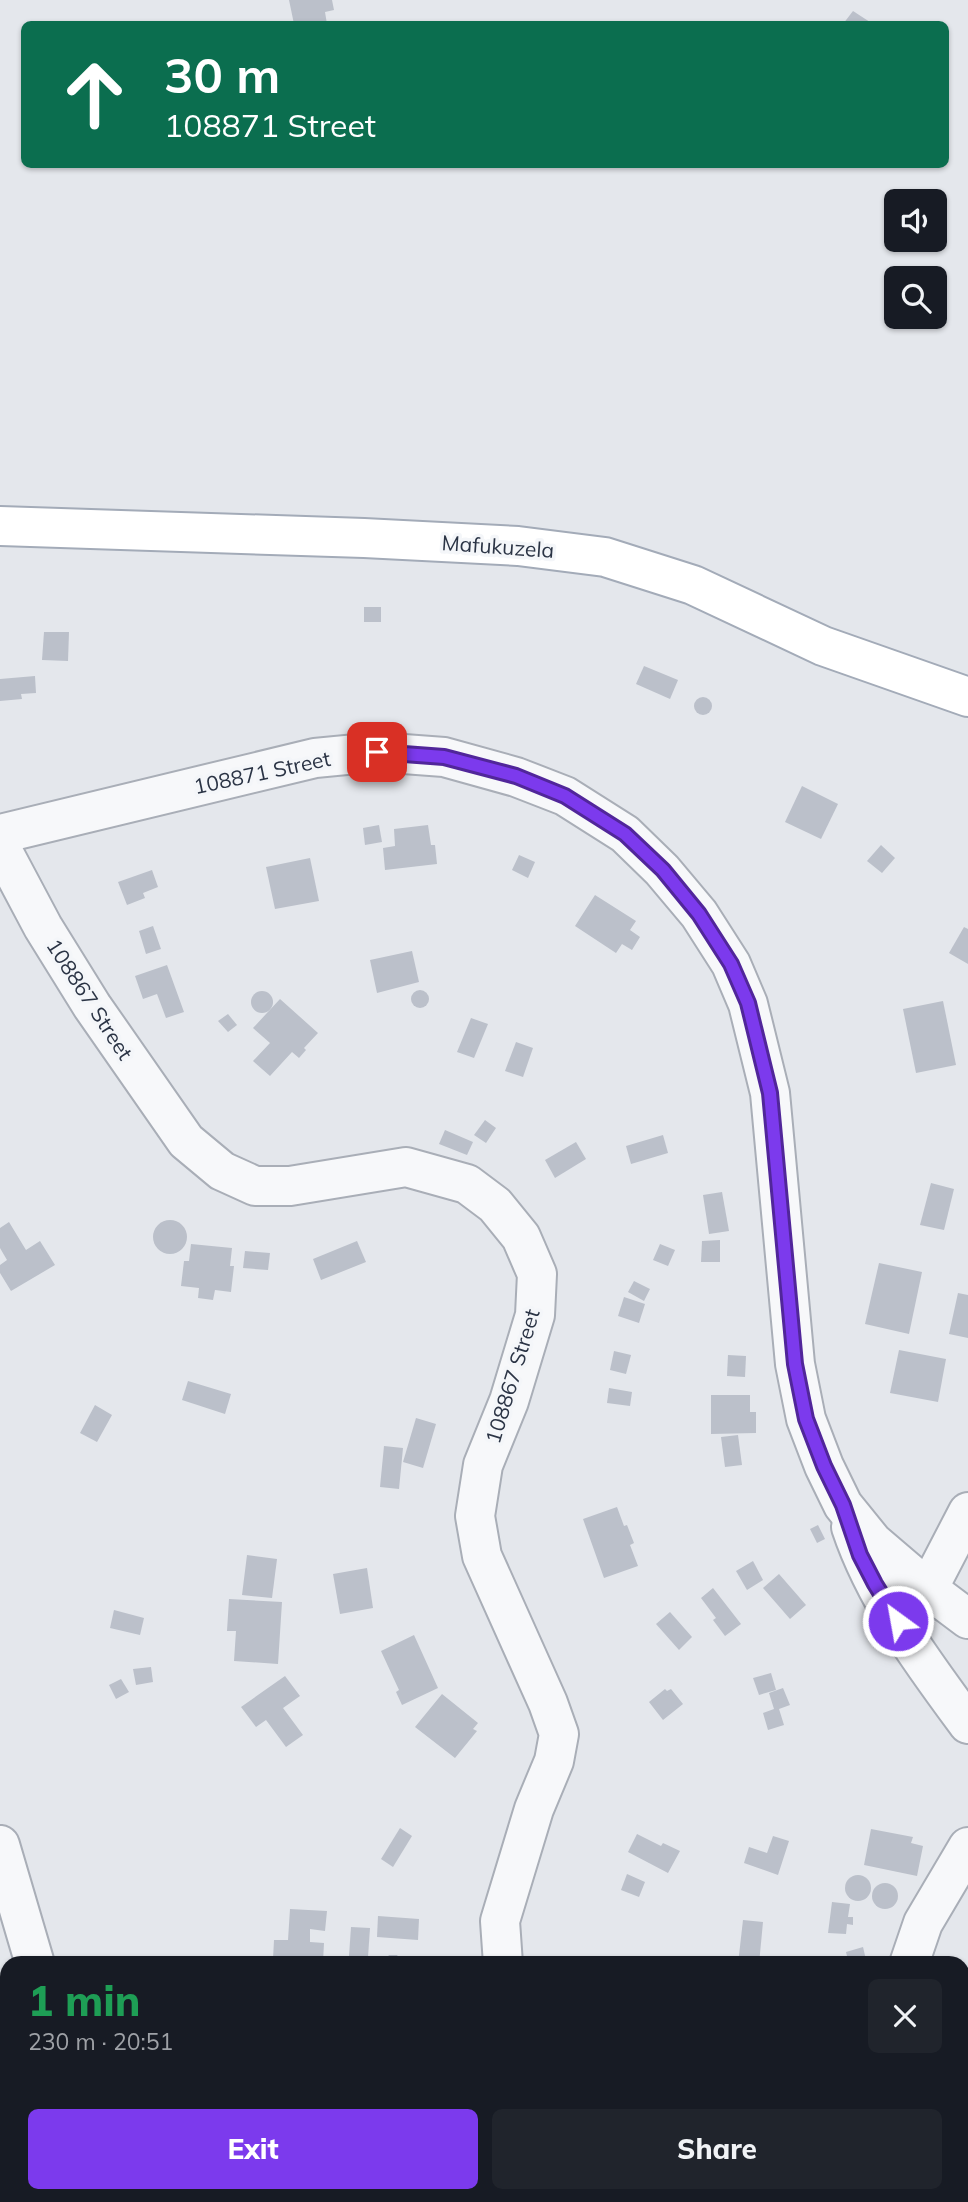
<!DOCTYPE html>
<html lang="en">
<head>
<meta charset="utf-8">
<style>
  :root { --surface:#171b24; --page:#20242c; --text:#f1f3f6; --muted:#9ea1a6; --accent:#7c3aed }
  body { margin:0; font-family:Mulish,sans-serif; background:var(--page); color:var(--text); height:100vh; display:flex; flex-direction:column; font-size:26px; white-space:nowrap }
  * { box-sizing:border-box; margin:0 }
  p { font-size:23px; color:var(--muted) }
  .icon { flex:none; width:38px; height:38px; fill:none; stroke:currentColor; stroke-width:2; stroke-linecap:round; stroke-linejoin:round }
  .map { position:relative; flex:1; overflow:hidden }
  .drawer { position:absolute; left:0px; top:1956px; width:970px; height:247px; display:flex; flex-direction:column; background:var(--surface); border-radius:21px 21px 0 0; box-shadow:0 2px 5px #0004 }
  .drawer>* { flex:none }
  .guide { position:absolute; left:21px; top:21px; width:928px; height:147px; border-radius:10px; box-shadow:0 2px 5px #0004; background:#0b6e4f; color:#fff; overflow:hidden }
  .fabs { position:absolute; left:884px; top:189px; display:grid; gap:14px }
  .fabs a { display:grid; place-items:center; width:63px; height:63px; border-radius:10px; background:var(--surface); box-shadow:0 2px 5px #0004; font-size:35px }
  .pin { position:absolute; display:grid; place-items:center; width:60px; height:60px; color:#fff; margin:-30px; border-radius:14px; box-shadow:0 4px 10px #0006 }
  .me { position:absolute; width:77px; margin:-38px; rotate:328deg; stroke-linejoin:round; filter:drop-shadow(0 0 5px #0008) }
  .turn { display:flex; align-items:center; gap:24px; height:147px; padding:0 28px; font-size:32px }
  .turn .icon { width:91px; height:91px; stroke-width:2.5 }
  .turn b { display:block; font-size:49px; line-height:60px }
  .round { display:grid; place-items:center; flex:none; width:74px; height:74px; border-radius:10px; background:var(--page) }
  .headline { display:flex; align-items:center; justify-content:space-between; height:119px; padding:0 28px }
  h1 { font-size:42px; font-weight:800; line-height:52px; color:#1e9e55 }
  .cta { display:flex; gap:14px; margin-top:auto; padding:14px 28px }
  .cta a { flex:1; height:80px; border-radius:10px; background:var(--accent); color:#fff; font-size:28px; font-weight:800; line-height:80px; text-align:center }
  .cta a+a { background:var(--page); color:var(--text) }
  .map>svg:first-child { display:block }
</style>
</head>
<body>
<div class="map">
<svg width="968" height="2202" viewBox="0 0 968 2202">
  <rect width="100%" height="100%" fill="#e4e7ec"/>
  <g fill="#bbc0ca">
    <polygon points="289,0 332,0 334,10 325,12 327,24 294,24"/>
    <polygon points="853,11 873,24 843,24"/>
    <rect x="364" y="607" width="17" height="15"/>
    <polygon points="44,632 69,632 68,661 42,660"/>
    <polygon points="644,666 678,680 670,699 636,684"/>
    <polygon points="35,676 36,693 21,694 22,699 0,701 0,679"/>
    <circle cx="703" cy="706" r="9"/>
    <polygon points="802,786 838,804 821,839 785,822"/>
    <polygon points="379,825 382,842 365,845 363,828"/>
    <polygon points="428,825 431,845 435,845 437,864 385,870 383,848 395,846 394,829"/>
    <polygon points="881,845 895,858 882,873 867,861"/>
    <polygon points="519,855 535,862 528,878 512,870"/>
    <polygon points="310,858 319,901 275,909 266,867"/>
    <polygon points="152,870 158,887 143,893 145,898 127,905 118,882"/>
    <polygon points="595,895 636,921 630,930 640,937 632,950 622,944 616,953 575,926"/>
    <polygon points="153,926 161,949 146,954 139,931"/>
    <polygon points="964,927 968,929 968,964 949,953"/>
    <polygon points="412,951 419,982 377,993 370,960"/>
    <polygon points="167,965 184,1012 166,1018 157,994 143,999 135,976"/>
    <circle cx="420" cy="999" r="9"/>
    <circle cx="262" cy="1002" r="11"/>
    <polygon points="280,999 318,1033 304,1048 306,1050 299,1058 292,1052 270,1076 253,1061 270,1043 253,1028"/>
    <polygon points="943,1001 956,1065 916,1073 903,1009"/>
    <polygon points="228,1014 237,1025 228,1032 218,1021"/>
    <polygon points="471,1018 488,1024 474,1058 457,1052"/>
    <polygon points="516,1042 533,1048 523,1077 505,1071"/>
    <polygon points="485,1120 496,1128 486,1143 474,1135"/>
    <polygon points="445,1130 473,1142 467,1155 439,1144"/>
    <polygon points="663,1135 668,1153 631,1164 626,1146"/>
    <polygon points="576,1142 586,1159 555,1178 545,1160"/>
    <polygon points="931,1183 954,1189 944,1230 920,1225"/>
    <polygon points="722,1192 729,1231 709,1234 703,1195"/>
    <circle cx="170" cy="1237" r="17"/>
    <polygon points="9,1222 26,1250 40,1241 55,1265 11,1291 0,1273 0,1265 7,1260 0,1248 0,1228"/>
    <polygon points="720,1240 720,1262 701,1262 702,1241"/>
    <polygon points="357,1241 366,1262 321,1280 313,1259"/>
    <polygon points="191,1244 232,1248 230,1266 234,1266 231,1292 215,1290 213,1300 198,1298 199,1288 181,1286 184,1261 189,1261"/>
    <polygon points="660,1244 675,1250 668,1266 653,1260"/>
    <polygon points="245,1251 270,1253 268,1270 243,1268"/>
    <polygon points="879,1263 922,1272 909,1334 865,1324"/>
    <polygon points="634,1281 650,1289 644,1301 628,1292"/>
    <polygon points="958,1293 968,1295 968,1338 949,1334"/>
    <polygon points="624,1297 645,1304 639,1323 618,1316"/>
    <polygon points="899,1350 946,1359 938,1402 890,1393"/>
    <polygon points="614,1351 631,1355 626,1374 610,1370"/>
    <polygon points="728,1355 746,1356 745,1377 727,1376"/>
    <polygon points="188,1381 231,1394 225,1414 182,1400"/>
    <polygon points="609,1388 632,1392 630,1406 607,1403"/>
    <polygon points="711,1395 750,1395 750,1412 756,1412 756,1433 711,1434"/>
    <polygon points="95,1405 112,1415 97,1442 80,1433"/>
    <polygon points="416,1418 436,1424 423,1468 403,1462"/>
    <polygon points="738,1435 742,1465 725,1467 721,1437"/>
    <polygon points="384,1446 403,1448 399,1489 380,1487"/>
    <polygon points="617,1507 624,1526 627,1525 634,1543 630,1545 638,1566 604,1578 583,1519"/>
    <polygon points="818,1525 825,1539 817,1543 810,1529"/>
    <polygon points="247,1555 277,1559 272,1598 242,1595"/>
    <polygon points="753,1561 763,1580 747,1590 736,1571"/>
    <polygon points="367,1568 373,1608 340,1614 333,1574"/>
    <polygon points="779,1574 806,1605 790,1619 763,1588"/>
    <polygon points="713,1588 741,1624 725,1636 713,1620 716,1618 701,1598"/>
    <polygon points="229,1599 282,1602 278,1664 234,1661 236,1631 227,1631"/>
    <polygon points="114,1610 144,1618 140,1635 110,1628"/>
    <polygon points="670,1612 692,1637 679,1650 656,1624"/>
    <polygon points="414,1635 438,1688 402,1705 396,1692 399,1690 381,1651"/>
    <polygon points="151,1667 153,1682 136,1685 133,1669"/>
    <polygon points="771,1673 776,1690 759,1695 753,1678"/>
    <polygon points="285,1676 300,1696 283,1708 303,1735 286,1747 266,1720 256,1727 241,1707"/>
    <polygon points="121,1679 129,1692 116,1699 109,1685"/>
    <polygon points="783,1688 790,1705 779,1709 784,1725 768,1730 763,1713 774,1709 769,1693"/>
    <polygon points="665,1689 667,1691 671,1689 683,1704 663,1720 649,1702"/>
    <polygon points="442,1694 478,1723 473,1729 477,1731 455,1758 415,1727"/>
    <polygon points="400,1828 412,1836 393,1867 381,1859"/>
    <polygon points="871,1829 913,1837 911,1843 923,1846 917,1876 864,1865"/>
    <polygon points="637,1834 661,1846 663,1843 680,1851 668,1873 628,1852"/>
    <polygon points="773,1836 789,1841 778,1875 744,1863 749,1847 767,1853"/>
    <polygon points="627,1874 645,1882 639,1897 621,1890"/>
    <circle cx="858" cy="1888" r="13"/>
    <circle cx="885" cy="1896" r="13"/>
    <polygon points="832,1902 850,1904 848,1917 853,1917 853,1925 847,1924 846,1934 828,1933"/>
    <polygon points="290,1909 327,1911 325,1931 310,1929 310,1942 324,1943 323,1962 273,1959 274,1940 288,1940"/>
    <polygon points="378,1916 419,1919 418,1940 377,1937"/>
    <polygon points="743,1920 763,1922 759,1964 738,1964"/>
    <polygon points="351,1927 370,1928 368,1957 349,1956"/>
    <polygon points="863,1947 867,1964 849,1964 846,1952"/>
    <polygon points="389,1955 397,1955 404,1964 382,1964"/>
    <polygon points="962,1982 968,1983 968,2021 962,2020"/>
    <polygon points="967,2158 968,2185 962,2187 962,2160"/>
    <polygon points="341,2196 372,2196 374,2202 339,2202 337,2198"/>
  </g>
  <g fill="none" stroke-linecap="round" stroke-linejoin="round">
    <g stroke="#a9aeb7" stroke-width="42">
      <g id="minor">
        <polyline points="0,834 315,758 377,752 444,757 516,777 565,796 625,834 662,870 699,914 731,964 748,1004 770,1093 795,1364 806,1419 824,1466 843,1505 873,1542 928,1589 968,1619"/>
        <polyline points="0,846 43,927 92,1006 186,1141 222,1171 255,1186 290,1186 406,1167 467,1184 495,1205 521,1237 537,1274 535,1315 509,1401 483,1465 475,1516 482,1556 548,1703 559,1734 554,1761 534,1809 500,1921 503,1964"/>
        <path d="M851 1527C875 1599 923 1663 968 1724"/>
        <polyline points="928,1589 968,1512"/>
        <polyline points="0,1845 35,1964"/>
        <polyline points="909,1964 923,1923 968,1847"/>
        <polyline points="97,2196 99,2202"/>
        <polyline points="621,2196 625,2202"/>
      </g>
    </g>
    <g stroke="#a3abb8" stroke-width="42">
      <polyline id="major" points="0,526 364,538 518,546 605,557 693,585 823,646 968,697"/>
    </g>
    <use href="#minor" stroke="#f7f8fa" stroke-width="38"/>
    <use href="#major" stroke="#fff" stroke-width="38"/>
  </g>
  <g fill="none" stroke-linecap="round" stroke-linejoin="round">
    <g stroke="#51269a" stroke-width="18">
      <polyline id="route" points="377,752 444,757 516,776 565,796 625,834 663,870 699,914 731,964 748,1003 770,1093 795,1364 806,1419 824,1466 843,1505 860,1555 875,1584 898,1621"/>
    </g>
    <use href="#route" stroke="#7c3aed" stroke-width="12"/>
  </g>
  <g text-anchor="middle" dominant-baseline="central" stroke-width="7" stroke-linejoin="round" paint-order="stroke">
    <g font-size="21" fill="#2b3445" stroke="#f4f6f9">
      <text transform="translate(498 546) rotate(4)">Mafukuzela</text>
      <text transform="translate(262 772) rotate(-12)">108871 Street</text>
      <text transform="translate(90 999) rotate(57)">108867 Street</text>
      <text transform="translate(512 1376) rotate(-73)">108867 Street</text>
    </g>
  </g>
</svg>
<div class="fabs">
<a><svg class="icon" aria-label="sound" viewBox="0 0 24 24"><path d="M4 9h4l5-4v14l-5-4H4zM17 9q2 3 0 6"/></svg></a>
<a><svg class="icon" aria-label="search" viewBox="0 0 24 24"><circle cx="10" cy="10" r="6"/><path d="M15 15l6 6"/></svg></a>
</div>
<div class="pin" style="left:377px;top:752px;background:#d93025"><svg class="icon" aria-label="arrive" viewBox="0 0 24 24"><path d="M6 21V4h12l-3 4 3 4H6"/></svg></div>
<svg class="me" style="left:898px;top:1621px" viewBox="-20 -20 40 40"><circle r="17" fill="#7c3aed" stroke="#fff" stroke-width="3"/><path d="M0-11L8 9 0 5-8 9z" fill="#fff"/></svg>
<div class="guide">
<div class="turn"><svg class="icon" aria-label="ahead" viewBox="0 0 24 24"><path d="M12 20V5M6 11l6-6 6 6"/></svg><div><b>30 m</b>108871 Street</div></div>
</div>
<section class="drawer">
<div class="headline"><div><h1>1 min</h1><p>230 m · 20:51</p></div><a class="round"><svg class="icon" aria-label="close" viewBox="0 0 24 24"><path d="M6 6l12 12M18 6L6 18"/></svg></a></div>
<div class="cta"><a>Exit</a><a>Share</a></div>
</section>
</div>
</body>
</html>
